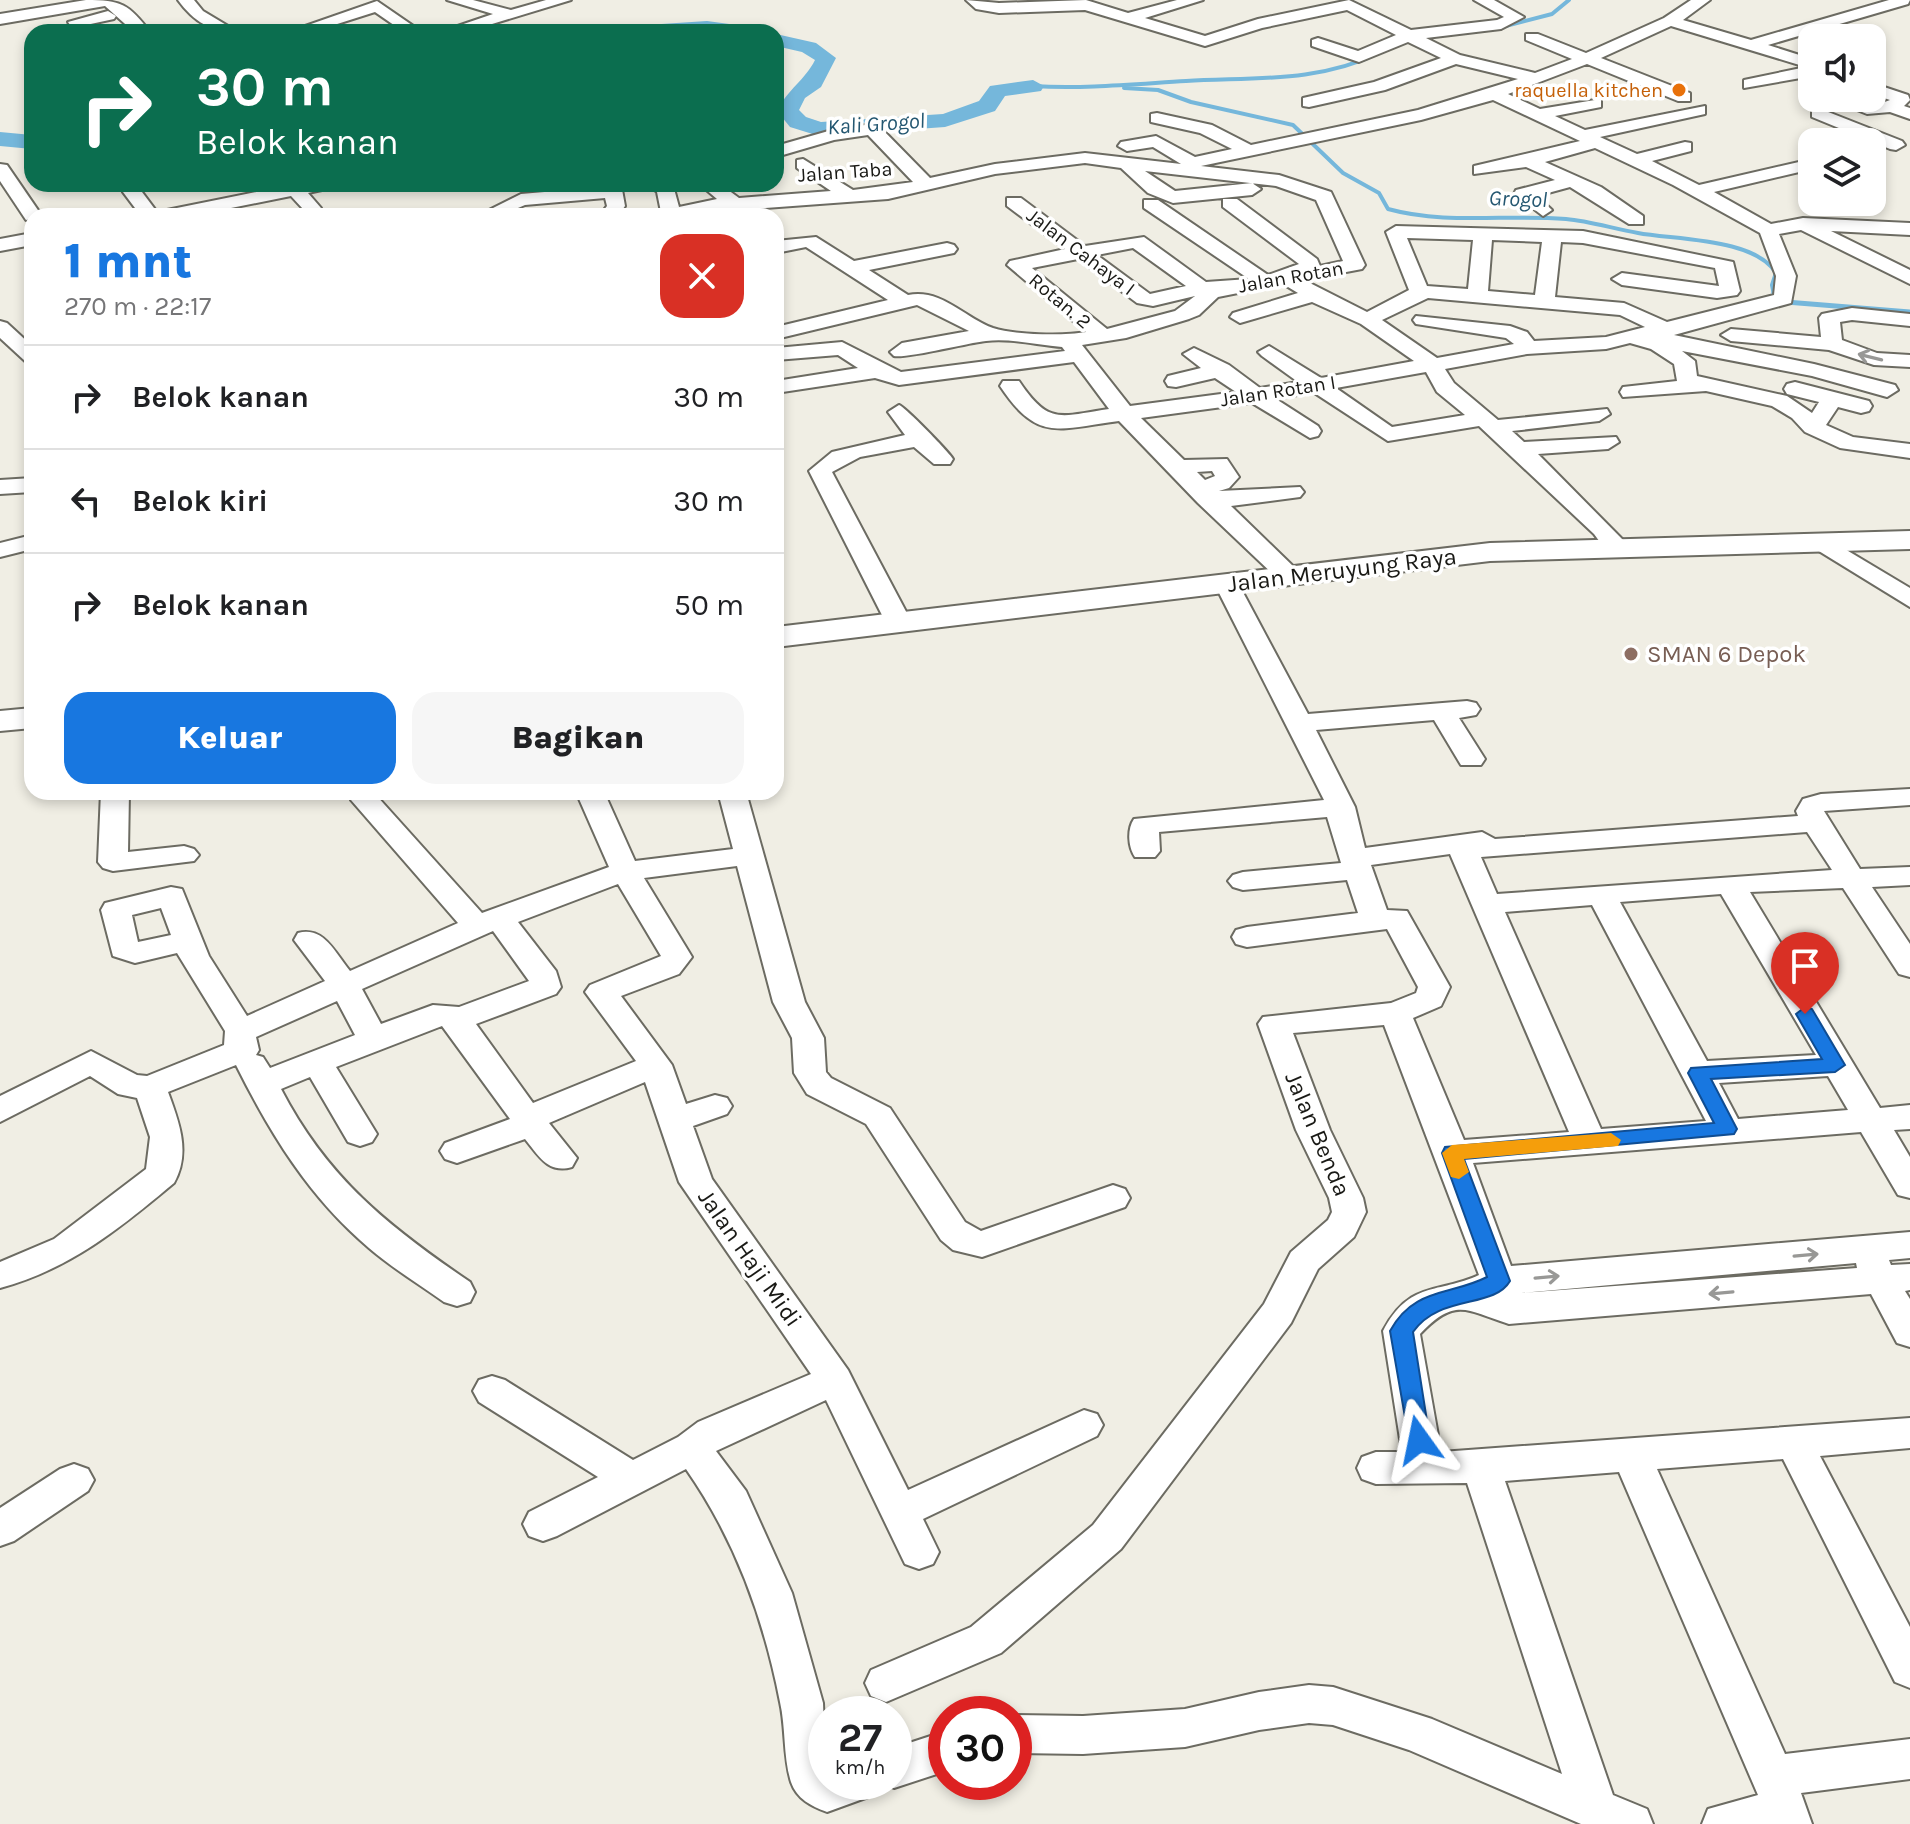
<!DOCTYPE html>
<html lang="id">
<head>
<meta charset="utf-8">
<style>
  :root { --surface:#fff; --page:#f6f6f6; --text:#202124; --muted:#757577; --line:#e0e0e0; --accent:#1877e0 }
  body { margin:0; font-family:Karla,sans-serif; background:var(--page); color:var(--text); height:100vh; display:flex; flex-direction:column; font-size:30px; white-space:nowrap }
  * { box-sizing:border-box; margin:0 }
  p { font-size:26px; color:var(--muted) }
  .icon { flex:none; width:44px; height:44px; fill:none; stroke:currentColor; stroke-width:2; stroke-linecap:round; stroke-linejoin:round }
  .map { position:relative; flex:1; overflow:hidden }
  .details { position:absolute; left:24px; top:208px; width:760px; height:592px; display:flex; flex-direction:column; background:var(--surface); border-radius:24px; box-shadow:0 4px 12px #0003 }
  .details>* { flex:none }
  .top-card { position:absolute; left:24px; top:24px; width:760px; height:168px; border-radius:24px; box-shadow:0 4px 12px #0003; background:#0b6e4f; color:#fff; overflow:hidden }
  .tools { position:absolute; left:1798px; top:24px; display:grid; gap:16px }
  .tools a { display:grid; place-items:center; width:88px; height:88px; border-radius:16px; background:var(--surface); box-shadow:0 4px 12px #0003; font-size:40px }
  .speed { position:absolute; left:808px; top:1696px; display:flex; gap:16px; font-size:40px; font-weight:700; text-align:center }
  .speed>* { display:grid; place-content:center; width:104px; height:104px; border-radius:50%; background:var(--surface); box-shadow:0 4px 12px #0003; line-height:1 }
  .speed small { font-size:20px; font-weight:400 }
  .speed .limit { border:12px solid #d22; background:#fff; color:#111 }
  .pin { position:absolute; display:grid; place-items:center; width:68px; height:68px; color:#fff; margin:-82px -34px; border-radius:50% 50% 50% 0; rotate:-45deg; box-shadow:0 0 8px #0007 }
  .pin .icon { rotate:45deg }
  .me { position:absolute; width:88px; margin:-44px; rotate:348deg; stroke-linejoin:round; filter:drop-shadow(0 0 6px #0008) }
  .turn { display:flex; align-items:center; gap:28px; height:168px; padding:0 40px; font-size:36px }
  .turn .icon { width:104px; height:104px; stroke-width:2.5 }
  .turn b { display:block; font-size:56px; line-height:68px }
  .round { display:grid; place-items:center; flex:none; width:84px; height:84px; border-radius:24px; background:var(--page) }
  .headline { display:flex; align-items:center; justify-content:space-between; height:136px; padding:0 40px }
  h1 { font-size:48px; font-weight:800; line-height:60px; color:var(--accent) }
  .cta { display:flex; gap:16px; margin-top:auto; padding:16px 40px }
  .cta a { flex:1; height:92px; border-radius:24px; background:var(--accent); color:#fff; font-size:32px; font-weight:800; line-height:92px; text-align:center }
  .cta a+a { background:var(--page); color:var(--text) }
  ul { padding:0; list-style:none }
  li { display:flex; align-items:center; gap:24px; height:104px; padding:0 40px; border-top:2px solid var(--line) }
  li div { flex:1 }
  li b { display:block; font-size:30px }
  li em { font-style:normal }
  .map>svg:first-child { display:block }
</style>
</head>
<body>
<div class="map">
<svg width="1910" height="1824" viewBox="0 0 1910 1824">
  <rect width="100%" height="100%" fill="#f0eee4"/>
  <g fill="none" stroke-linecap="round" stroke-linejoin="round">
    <g stroke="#75b7db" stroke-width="4">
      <polyline points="1498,28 1552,14 1569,0"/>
      <path d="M1033 86C1084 89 1135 84 1186 81 1253 77 1317 83 1379 53"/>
      <path d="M1124 88 1158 90 1191 102 1293 125 1343 173 1379 193 1388 209C1446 225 1506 214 1566 219 1590 221 1614 229 1638 233 1675 240 1755 238 1776 273L1772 285 1774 295"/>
    </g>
    <g stroke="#75b7db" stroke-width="5">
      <polyline points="1774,293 1775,299"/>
      <polyline points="1786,302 1910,312"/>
    </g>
    <g fill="#75b7db" fill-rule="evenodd">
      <polygon points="707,21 744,26 754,32 621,32 631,26"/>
      <path d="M776 34 816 43 836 58 821 87 805 98 799 110 806 117 821 122 943 114 979 101 990 86 1033 80 1044 86 1041 91 1005 96 995 111 945 127 819 136 790 127 777 111C788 89 805 80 815 60L802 52 776 46Z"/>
      <polygon points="0,132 32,135 32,149 0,146"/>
    </g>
    <g stroke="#6c6b62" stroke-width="4">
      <g id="minor">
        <path d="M86 0C121 0 129 4 150 32H134L105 6 0 24V14Z"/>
        <path d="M178 0H194L203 11 238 32C211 32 194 22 178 0Z"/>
        <polygon points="447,0 473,0 511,10 546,0 571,0 466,32 440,32 493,14"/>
        <path d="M966 0 999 3 1086 0 1128 13 1177 0H1203L1145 18 1205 36 1258 19 1349 0 1411 30 1497 20 1504 17 1474 0H1494L1524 17 1501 29 1426 38 1460 55 1535 73 1572 59 1526 40V34H1538L1586 53 1664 18 1691 0H1710L1683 20 1751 40 1889 0H1910L1908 4 1768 45 1812 59V76L1744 88V80L1806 67 1671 26 1601 58 1690 93V101H1678L1587 64 1508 94 1540 109 1601 99V107L1555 116 1585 130 1705 106V114L1600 137 1637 154 1685 142 1691 143V151L1652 161 1699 185 1812 159V169L1714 192 1771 224 1803 218 1910 223V235L1831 231 1910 270V284L1801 230 1779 234 1796 276 1791 303 1674 335 1814 364 1895 385 1898 390 1887 397 1812 376 1682 351 1695 361 1697 376 1787 396 1812 413 1819 402 1787 394 1784 389 1787 384 1795 382 1869 401 1872 406 1869 411 1861 413 1838 407 1826 425 1853 437 1910 444V458L1840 448 1805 432 1792 418 1772 406 1706 391 1623 397 1620 392 1623 387 1677 381 1674 364 1651 349 1630 343 1606 349 1527 354 1445 369 1454 383 1498 420 1607 409 1610 414 1599 421 1512 431 1524 442 1616 437 1619 442 1608 449 1538 454 1626 543 1629 548 1617 555 1608 553 1594 534 1479 426 1388 441 1313 392 1276 399 1318 426 1321 431 1318 436 1310 438 1252 403 1141 418 1184 460 1227 459 1239 477 1229 488 1219 491 1300 487 1304 492 1300 497 1231 506 1296 569 1299 574 1287 581 1278 579 1198 503 1119 421C1058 429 1038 443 1000 386L1003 381H1019C1049 426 1060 416 1109 409L1074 362 899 385 875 378 776 393V381L858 368 838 355 776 360V348L842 342 901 372 1065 351 1062 347C1037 345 1010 338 986 341 967 343 905 359 894 356L890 352 902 343 969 331 917 305 776 339V327L888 300 806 247 776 253V241L816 237 854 261 947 243 954 245 957 249 954 253 869 270 908 295C941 288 965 318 993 328 1015 335 1063 336 1086 332L1007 265 1010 261 1065 249 1007 206V198H1021L1085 246 1144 237 1206 282 1249 279 1144 208V200H1158L1268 275 1299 264 1223 207V199H1237L1317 259 1320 266 1343 261 1316 200 1276 186 1145 171 1175 191 1252 183 1261 189 1252 195 1173 203 1148 193 1121 168 1085 163 995 174 888 199 657 216 661 212 657 192 648 184 673 185 679 207 717 199 704 188 707 184H720L739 198 831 191 797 168V160L803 159 853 190 913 182 868 135 834 140 776 157V146L832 130 872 124 878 125 930 178 995 164 1085 153 1181 164 1153 147 1127 151 1118 146 1121 142 1156 136 1195 157 1232 149 1200 133 1151 122V114L1157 113 1212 125 1251 145 1418 110 1518 79 1456 64 1385 90 1309 107 1303 106V98L1374 82 1441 58 1408 42 1359 62 1312 46V40L1318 38 1358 51 1396 35 1347 10 1262 28 1205 46 1085 10 999 13 976 9ZM1493 100 1580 141 1474 166V174L1526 167 1555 180 1516 190 1514 194 1543 216 1552 210 1537 196 1570 187 1629 224H1643V216L1601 187 1545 162 1595 148 1673 185 1760 233 1776 276 1774 295 1667 322 1624 303 1555 297 1561 242 1583 243 1715 268 1719 286 1622 273 1612 279 1622 285 1717 298 1737 295 1740 291 1733 262 1583 231 1396 226 1386 232 1409 290 1367 312 1304 280 1362 269 1365 265 1331 192 1279 175 1201 166 1421 120ZM1407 238 1473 240 1468 289 1427 286ZM1492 240 1542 242 1535 295 1488 291ZM1133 248 1186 286 1150 294 1097 255ZM1078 259 1137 303 1153 306 1195 296 1175 311 1107 329 1032 268ZM1283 284 1298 293 1233 313 1230 317 1240 323 1312 302 1361 324 1414 361 1321 378 1269 346 1258 352 1262 356 1298 382 1260 388 1229 365 1194 348 1183 354 1201 368 1168 376 1165 381 1168 386 1176 387 1215 378 1236 392 1130 406 1082 345 1126 338 1189 319 1199 315 1218 297ZM1428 298 1620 315 1645 327 1606 337 1534 341 1527 332 1510 326 1416 316 1413 320 1416 324 1506 338 1514 344 1437 358 1382 320ZM1426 372 1437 392 1465 415 1392 427 1336 388ZM1212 471 1215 476 1205 480 1197 472Z"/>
        <polygon points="377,1 422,32 404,32 375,12 312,32 288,32"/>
        <polygon points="108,11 116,16 114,19 86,25 91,32 75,32 68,22"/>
        <path d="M1872 83 1908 95 1910 100 1904 106 1910 108V119L1890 112 1867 114 1827 98C1847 98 1872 108 1890 100L1872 94Z"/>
        <polygon points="1818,108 1902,141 1905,145 1896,150 1890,149 1812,117 1812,109"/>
        <polygon points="0,164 7,165 42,216 26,220 0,181"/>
        <polygon points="296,184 333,184 331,188 308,193 321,208 320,216 302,216 303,209 291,196 191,216 141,216 123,192 132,186 139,188 157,212"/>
        <polygon points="603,184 621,184 625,206 618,216 599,216 607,206 605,198 525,205 499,216 487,211 521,194 603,187"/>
        <polygon points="32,233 32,245 0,251 0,239"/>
        <polygon points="1852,308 1910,314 1910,326 1852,320 1840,322 1842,340 1877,353 1910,355 1910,367 1874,365 1829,350 1731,341 1721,335 1731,329 1821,337 1819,318 1822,314"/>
        <polygon points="0,321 7,323 32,346 32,363 25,361 0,338"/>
        <path d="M899 405C905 407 948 451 953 459L950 464H934L914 447 860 457 832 472 911 621 898 629 885 621 809 471 832 452 905 435 888 412Z"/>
        <polygon points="32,478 32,492 0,494 0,480"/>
        <polygon points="32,535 32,549 0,557 0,543"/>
        <polygon points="1823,536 1910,588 1910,607 1814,548 1811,543 1814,538"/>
        <path d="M1226 576 1238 583 1308 714 1467 701 1476 703 1480 709 1476 715 1459 718 1485 759 1481 765H1461L1434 720 1316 730 1355 807 1365 848 1482 832 1495 839 1798 816 1796 811 1803 799 1821 794 1910 789V805L1824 811 1860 869 1910 867V885L1872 887 1910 944V977L1899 974 1843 888 1750 892 1880 1108 1910 1105V1129L1894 1130 1910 1157V1198L1898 1195 1861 1132 1473 1163 1511 1266 1910 1232V1258L1889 1260 1891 1265 1910 1264V1290L1905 1291 1910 1299V1347L1897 1343 1871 1294 1509 1324C1467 1311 1456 1296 1420 1334L1441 1452 1910 1418V1448L1820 1456 1910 1627V1688L1895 1682 1783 1459 1657 1469 1785 1754 1910 1739V1779L1801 1793 1812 1824H1702L1708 1809 1758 1795 1619 1472 1505 1481 1613 1795 1647 1809 1653 1824H1581L1409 1750 1333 1725 1309 1723 1259 1730 1185 1747 1083 1754 1014 1753V1715L1083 1716 1185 1709 1259 1692 1309 1685 1333 1687 1432 1719 1562 1774 1467 1483 1376 1484 1362 1479 1357 1468 1362 1457 1376 1452H1402L1383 1331C1410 1280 1438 1294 1479 1275L1384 1025 1293 1033 1330 1130 1363 1198 1366 1212 1354 1237 1318 1269 1291 1323 1121 1549 1001 1653 886 1702 871 1696 865 1683 871 1670 971 1627 1093 1525 1264 1304 1291 1252 1328 1220 1332 1212 1329 1198 1296 1130 1258 1024 1263 1017 1391 1003 1416 993 1418 987 1387 929 1247 947 1236 944 1232 937 1236 930 1247 927 1358 913 1347 880 1243 890 1233 887 1228 881 1233 875 1243 872 1341 863 1327 817 1159 832 1160 851 1155 857H1135C1128 847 1127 829 1134 819L1324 800 1214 583ZM1807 832 1832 870 1497 894 1481 857ZM1450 854 1569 1132 1464 1140 1413 1018 1441 1006 1450 987 1407 911 1387 910 1371 865ZM1721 894 1816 1055 1707 1061 1620 902ZM1592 905 1706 1121 1601 1129 1505 912ZM1828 1076 1848 1110 1738 1119 1719 1083ZM1856 1263 1857 1268 1521 1293Z"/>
        <polygon points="101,792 129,792 128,852 184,846 194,849 199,855 194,861 113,871 103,868 98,862"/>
        <path d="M367 792 375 794 482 913 609 867 576 792H604L635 861 733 849 718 792H746L805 1002 824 1038 826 1072 831 1078 890 1108 965 1222 981 1231 1113 1185 1125 1189 1130 1198 1125 1207 982 1257 953 1250 941 1240 866 1124 807 1094 794 1073 792 1038 773 1002 737 866 644 878 692 957 679 974 621 996 672 1065 686 1104 715 1095 727 1098 732 1106 727 1114 693 1126 712 1179 848 1370 908 1490 1084 1410 1097 1414 1103 1425 1097 1436 923 1519 939 1552 933 1564 919 1569 905 1564 826 1400 716 1451 746 1491 792 1593 823 1703 826 1782H877L871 1796 827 1812C811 1806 797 1799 791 1782 783 1757 786 1728 780 1702 764 1619 735 1539 686 1469L557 1536 543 1541 529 1536 523 1524 529 1512 598 1477 479 1402 473 1391 479 1380 492 1376 505 1380 633 1460 678 1437 698 1422 811 1374 679 1182 645 1082 549 1123 577 1158 572 1167C548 1174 539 1156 525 1139L457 1163 445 1159 440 1151 445 1143 510 1119 442 1026 336 1067 377 1134 372 1142 360 1146 348 1142 310 1077 281 1089C327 1178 389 1227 470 1282L475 1292 470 1302 457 1306 444 1302C419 1284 392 1268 369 1248 309 1197 271 1135 236 1065L168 1092C179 1122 191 1153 174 1183 119 1229 70 1269 0 1288V1262L54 1239 146 1169 150 1137 137 1098 118 1094 90 1076 0 1122V1096L91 1051 137 1075 147 1076 224 1045 225 1031 177 953 135 963 113 956 101 910 105 903 171 887 182 889 209 956 247 1016 325 981 294 940 298 933C324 926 335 953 350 971L458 923 351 800 355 794ZM618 884 661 956 590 985 585 992 636 1061 533 1103 476 1024 556 994 561 987 556 971 518 922ZM161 908 171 935 138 942 132 915ZM493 931 529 981 459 1007 433 1005 381 1024 362 989ZM337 1001 355 1035 270 1068 263 1057 256 1055 259 1050 256 1037Z"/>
        <polygon points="74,1464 88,1469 94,1480 88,1491 14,1541 0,1546 0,1508 60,1469"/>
        <polygon points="946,1731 946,1771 894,1788 879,1782 894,1782 894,1748"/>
      </g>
    </g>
    <g stroke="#6c6b62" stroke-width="4">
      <g id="major">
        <polygon points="1910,531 1910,549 1490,561 776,647 776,627 1490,543"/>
        <polygon points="32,708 32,728 0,731 0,711"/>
      </g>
    </g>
    <use href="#minor" fill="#fff" fill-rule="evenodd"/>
    <use href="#major" fill="#fff" fill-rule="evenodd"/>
  </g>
  <defs><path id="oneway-shaft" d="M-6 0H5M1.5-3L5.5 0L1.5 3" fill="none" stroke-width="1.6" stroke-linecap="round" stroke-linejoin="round" transform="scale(2)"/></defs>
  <g stroke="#989896">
    <use href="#oneway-shaft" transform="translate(1870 357) rotate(-166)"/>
    <use href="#oneway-shaft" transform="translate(1806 1255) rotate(-5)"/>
    <use href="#oneway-shaft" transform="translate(1547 1277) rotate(-5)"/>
    <use href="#oneway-shaft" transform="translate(1721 1293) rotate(175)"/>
  </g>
  <path fill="#1877e0" stroke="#104d92" stroke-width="2" d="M1805 1007 1812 1009 1845 1065 1835 1072 1711 1079 1737 1129 1734 1134 1464 1159 1510 1281C1494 1309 1439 1294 1413 1332L1430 1440 1427 1446H1410L1390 1331C1414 1287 1450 1296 1487 1277L1442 1153 1445 1147 1714 1123 1688 1073 1691 1068 1822 1059 1796 1014Z"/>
  <polygon fill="#f59e0b" points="1611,1133 1621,1140 1618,1146 1464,1159 1469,1172 1459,1179 1451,1177 1442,1153 1452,1145"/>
  <circle fill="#e8710a" stroke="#fff" stroke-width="3" cx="1679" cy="90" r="8"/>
  <circle fill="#8d6e63" stroke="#fff" stroke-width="3" cx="1631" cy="654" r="8"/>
  <g text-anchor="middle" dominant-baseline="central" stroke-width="7" stroke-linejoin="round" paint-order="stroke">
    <g font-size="20" fill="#c56008" stroke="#fff" text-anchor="end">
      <text x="1663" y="90">raquella kitchen</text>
    </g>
    <g font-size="20" fill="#191915" stroke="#fff">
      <text transform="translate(845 172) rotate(-4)">Jalan Taba</text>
      <text transform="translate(1081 252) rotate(37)">Jalan Cahaya I</text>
      <text transform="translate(1291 277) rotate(-10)">Jalan Rotan</text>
      <text transform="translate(1060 301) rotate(40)">Rotan. 2</text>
      <text transform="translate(1278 391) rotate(-9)">Jalan Rotan I</text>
    </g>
    <g font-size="22" font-style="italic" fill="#245771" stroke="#fff">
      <text transform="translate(876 124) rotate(-4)">Kali Grogol</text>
      <text transform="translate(1518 199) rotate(2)">Grogol</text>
    </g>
    <g font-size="24" fill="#191915" stroke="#fff">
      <text transform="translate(1342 570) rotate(-7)">Jalan Meruyung Raya</text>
      <text transform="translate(1318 1134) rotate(67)">Jalan Benda</text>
      <text transform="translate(750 1258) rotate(55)">Jalan Haji Midi</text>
    </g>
    <g font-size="24" fill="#785e54" stroke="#fff" text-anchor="start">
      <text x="1647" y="654">SMAN 6 Depok</text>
    </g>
  </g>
</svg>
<div class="tools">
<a><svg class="icon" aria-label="sound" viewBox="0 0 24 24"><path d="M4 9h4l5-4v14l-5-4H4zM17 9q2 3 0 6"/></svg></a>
<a><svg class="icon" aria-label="layers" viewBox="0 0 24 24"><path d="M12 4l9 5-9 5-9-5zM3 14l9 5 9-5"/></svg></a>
</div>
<div class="speed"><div>27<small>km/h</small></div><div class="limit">30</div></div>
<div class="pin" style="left:1805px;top:1014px;background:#d93025"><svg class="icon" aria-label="arrive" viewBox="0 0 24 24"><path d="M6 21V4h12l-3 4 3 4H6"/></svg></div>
<svg class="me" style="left:1419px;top:1440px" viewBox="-20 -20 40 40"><path d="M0-17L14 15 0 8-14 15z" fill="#1877e0" stroke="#fff" stroke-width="4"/></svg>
<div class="top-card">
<div class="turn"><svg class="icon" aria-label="right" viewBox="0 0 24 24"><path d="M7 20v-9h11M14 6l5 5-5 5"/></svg><div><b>30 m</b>Belok kanan</div></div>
</div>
<section class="details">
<div class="headline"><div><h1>1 mnt</h1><p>270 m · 22:17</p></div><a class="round" style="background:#d93025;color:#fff"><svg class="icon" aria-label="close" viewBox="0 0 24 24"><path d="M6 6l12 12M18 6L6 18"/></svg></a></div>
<ul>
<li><svg class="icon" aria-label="right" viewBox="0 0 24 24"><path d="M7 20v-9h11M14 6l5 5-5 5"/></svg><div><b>Belok kanan</b></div><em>30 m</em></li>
<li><svg class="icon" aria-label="left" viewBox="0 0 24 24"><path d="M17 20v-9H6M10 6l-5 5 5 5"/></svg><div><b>Belok kiri</b></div><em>30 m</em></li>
<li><svg class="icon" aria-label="right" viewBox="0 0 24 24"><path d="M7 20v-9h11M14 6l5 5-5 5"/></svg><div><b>Belok kanan</b></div><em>50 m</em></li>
</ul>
<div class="cta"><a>Keluar</a><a>Bagikan</a></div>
</section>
</div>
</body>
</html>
